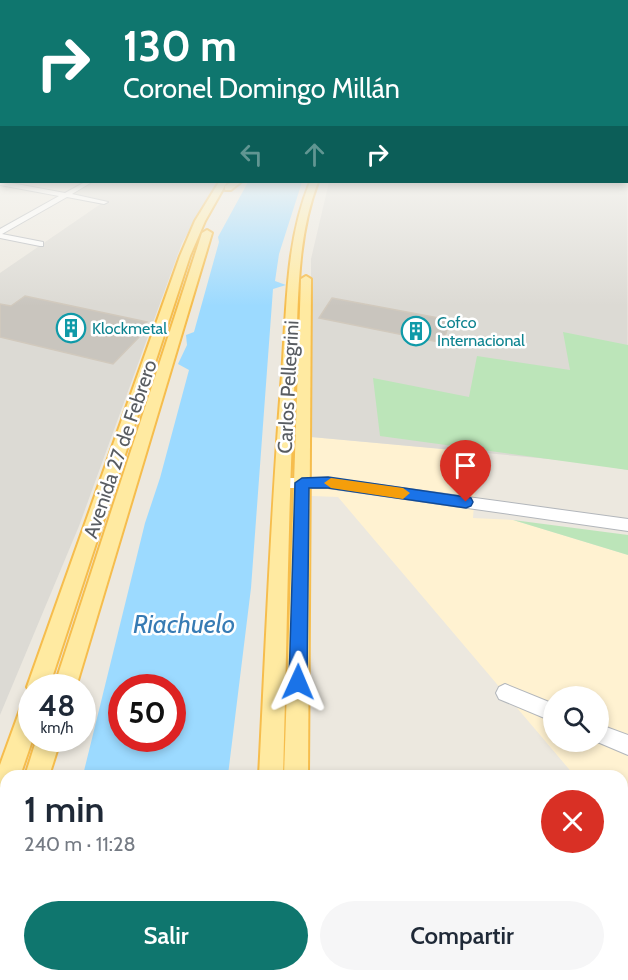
<!DOCTYPE html>
<html lang="es">
<head>
<meta charset="utf-8">
<style>
  :root { --surface:#fff; --page:#f6f6f7; --text:#1f2937; --muted:#747a83; --accent:#0f766e }
  body { margin:0; font-family:Cabin,sans-serif; background:var(--page); color:var(--text); height:100vh; display:flex; flex-direction:column; font-size:22px; white-space:nowrap }
  * { box-sizing:border-box; margin:0 }
  p { font-size:20px; color:var(--muted) }
  .icon { flex:none; width:33px; height:33px; fill:none; stroke:currentColor; stroke-width:2; stroke-linecap:round; stroke-linejoin:round }
  .map { position:relative; flex:1; overflow:hidden }
  .panel { position:absolute; left:0px; top:770px; width:628px; height:212px; display:flex; flex-direction:column; background:var(--surface); border-radius:18px 18px 0 0; box-shadow:0 3px 9px #0003 }
  .panel>* { flex:none }
  .hud { position:absolute; left:0px; top:0px; width:628px; height:183px; box-shadow:0 3px 9px #0003; background:#0f766e; color:#fff; overflow:hidden }
  .tools { position:absolute; left:543px; top:686px; display:grid; gap:12px }
  .tools a { display:grid; place-items:center; width:66px; height:66px; border-radius:50%; background:var(--surface); box-shadow:0 3px 9px #0003; font-size:30px }
  .speed { position:absolute; left:18px; top:674px; display:flex; gap:12px; font-size:30px; font-weight:700; text-align:center }
  .speed>* { display:grid; place-content:center; width:78px; height:78px; border-radius:50%; background:var(--surface); box-shadow:0 3px 9px #0003; line-height:1 }
  .speed small { font-size:15px; font-weight:400 }
  .speed .limit { border:9px solid #d22; background:#fff; color:#111 }
  .pin { position:absolute; display:grid; place-items:center; width:51px; height:51px; color:#fff; margin:-62px -26px; border-radius:50% 50% 50% 0; rotate:-45deg; box-shadow:0 0 6px #0007 }
  .pin .icon { rotate:45deg }
  .me { position:absolute; width:66px; margin:-33px; rotate:1deg; stroke-linejoin:round; filter:drop-shadow(0 0 4px #0008) }
  .turn { display:flex; align-items:center; gap:21px; height:126px; padding:0 24px; font-size:27px }
  .turn .icon { width:78px; height:78px; stroke-width:2.5 }
  .turn b { display:block; font-size:42px; line-height:51px }
  .lanes { display:flex; align-items:center; height:57px; padding:0 24px; background:#0003; justify-content:center; gap:30px; direction:ltr }
  .lanes .off { opacity:.35 }
  .round { display:grid; place-items:center; flex:none; width:63px; height:63px; border-radius:32px; background:var(--page) }
  .summary { display:flex; align-items:center; justify-content:space-between; height:102px; padding:0 24px }
  h1 { font-size:36px; font-weight:600; line-height:45px }
  .action { display:flex; gap:12px; margin-top:auto; padding:12px 24px }
  .action a { flex:1; height:69px; border-radius:36px; background:var(--accent); color:#fff; font-size:24px; font-weight:600; line-height:69px; text-align:center }
  .action a+a { background:var(--page); color:var(--text) }
  .map>svg:first-child { display:block }
</style>
</head>
<body>
<div class="map">
<svg width="628" height="980" viewBox="0 0 628 980">
  <rect width="100%" height="100%" fill="#ece8df"/>
  <path fill="#fff2d1" fill-rule="evenodd" d="M311 437 478 452 473 518 513 520 628 555V839L623 832 622 776 574 775 338 497 312 496ZM554 696H598V741H554Z"/>
  <g fill="#dcdad4">
    <polygon points="627,174 628,470 582,462 311,437 311,259 329,182 627,182"/>
    <polygon points="94,182 217,182 182,243 79,526 0,715 0,273 105,201 72,193"/>
  </g>
  <g fill="#bce5b9">
    <polygon points="563,332 628,345 628,470 380,436 373,378 469,397 477,356 570,370"/>
    <polygon points="513,520 628,535 628,555"/>
  </g>
  <g fill="#9cdaff" fill-rule="evenodd">
    <path d="M248 182H302L279 254 275 281 286 285 273 289 251 588 228 775H83L145 523 160 478 189 370 178 364 187 345 186 335 194 332 219 242 218 237ZM122 687H172V738H122Z"/>
    <polygon points="40,975 209,975 209,980 39,980"/>
  </g>
  <g fill="#c9c5be" stroke="#d1c9bd" stroke-width="1.5">
    <polygon points="25,296 147,322 135,334 141,335 113,364 0,337 0,304 11,306"/>
    <polygon points="332,298 450,320 443,343 319,318"/>
  </g>
  <g fill="none" stroke-linecap="round" stroke-linejoin="round">
    <g stroke="#b2b6bb" stroke-width="2">
      <g id="minor">
        <polygon points="0,181 65,193 85,182 92,182 72,194 108,202 104,204 67,197 2,234 43,242 43,246 40,246 0,238 0,229 59,196 0,185"/>
        <polygon points="283,478 328,478 628,519 628,531 328,488 283,488 278,487 276,483 278,479"/>
        <polygon points="505,684 554,704 554,722 499,699 496,693 499,687"/>
        <polygon points="598,724 628,735 628,755 595,741 598,741"/>
        <polygon points="6,819 6,856 0,859 0,822"/>
      </g>
    </g>
    <g stroke="#f6bd4d" stroke-width="4">
      <g id="major">
        <polygon points="219,182 227,182 205,221 190,256 49,687 32,687 32,695 27,687 180,256 195,221"/>
        <polygon points="232,182 241,182 231,190 225,190 225,186"/>
        <path d="M310 182H318C295 242 299 307 295 371 288 505 287 641 283 776H259C266 642 271 508 282 375 287 310 285 243 310 182Z"/>
        <polygon points="207,230 212,233 76,687 54,687 202,233"/>
        <polygon points="306,276 311,279 308,776 284,776 301,279"/>
        <polygon points="32,696 33,738 20,776 6,776 6,809 0,811 0,765 24,699"/>
        <polygon points="37,738 61,738 49,776 25,776"/>
        <polygon points="6,865 6,909 0,912 0,867"/>
        <rect x="247" y="975" width="30" height="5"/>
        <rect x="277" y="975" width="30" height="5"/>
      </g>
    </g>
    <use href="#minor" fill="#fff" fill-rule="evenodd"/>
    <use href="#major" fill="#ffeaa1" fill-rule="evenodd"/>
  </g>
  <linearGradient id="sky" x2="0" y2="1"><stop stop-color="#89c3f1"/><stop offset="0.55" stop-color="#f6f5f1"/><stop offset="1" stop-color="#f6f5f1" stop-opacity="0"/></linearGradient>
  <rect width="628" height="306" fill="url(#sky)"/>
  <polygon fill="#1a73e8" stroke="#114b97" stroke-width="1.5" points="328,477 466,497 471,498 473,502 471,506 466,508 328,488 309,488 307,682 304,689 298,691 292,689 289,682 295,483 302,478"/>
  <polygon fill="#f59e0b" points="331,478 403,488 410,493 403,499 331,488 324,483"/>
  <defs>
    <g id="building-ring" transform="scale(1.5)"><circle r="9.5" fill="#fff" stroke="#0f9aa8" stroke-width="1.5"/><path d="M-4-6H4V6H1V3H-1V6H-4ZM-2.5-4.3h1.7v1.8h-1.7ZM.8-4.3h1.7v1.8H.8ZM-2.5-1h1.7V.8h-1.7ZM.8-1h1.7V.8H.8Z" fill="#0f9aa8"/></g>
  </defs>
  <g fill-rule="evenodd">
    <use href="#building-ring" x="71" y="328"/>
    <use href="#building-ring" x="416" y="331"/>
  </g>
  <g text-anchor="middle" dominant-baseline="central" stroke-width="5" stroke-linejoin="round" paint-order="stroke">
    <g font-size="16" fill="#0d838f" stroke="#fff" text-anchor="start">
      <text x="437" y="322">Cofco<tspan x="437" dy="18">Internacional</tspan></text>
      <text x="92" y="328">Klockmetal</text>
    </g>
    <g font-size="20" fill="#585c61" stroke="#fff">
      <text transform="translate(288 387) rotate(-87)">Carlos Pellegrini</text>
      <text transform="translate(120 449) rotate(-71)">Avenida 27 de Febrero</text>
    </g>
    <g font-size="26" font-style="italic" fill="#377bb4" stroke="#fff">
      <text x="184" y="624">Riachuelo</text>
    </g>
  </g>
</svg>
<div class="tools">
<a><svg class="icon" aria-label="search" viewBox="0 0 24 24"><circle cx="10" cy="10" r="6"/><path d="M15 15l6 6"/></svg></a>
</div>
<div class="speed"><div>48<small>km/h</small></div><div class="limit">50</div></div>
<div class="pin" style="left:466px;top:502px;background:#d93025"><svg class="icon" aria-label="arrive" viewBox="0 0 24 24"><path d="M6 21V4h12l-3 4 3 4H6"/></svg></div>
<svg class="me" style="left:298px;top:682px" viewBox="-20 -20 40 40"><path d="M0-17L14 15 0 8-14 15z" fill="#1a73e8" stroke="#fff" stroke-width="4"/></svg>
<div class="hud">
<div class="turn"><svg class="icon" aria-label="right" viewBox="0 0 24 24"><path d="M7 20v-9h11M14 6l5 5-5 5"/></svg><div><b>130 m</b>Coronel Domingo Millán</div></div>
<div class="lanes"><svg class="icon off" aria-label="left" viewBox="0 0 24 24"><path d="M17 20v-9H6M10 6l-5 5 5 5"/></svg><svg class="icon off" aria-label="ahead" viewBox="0 0 24 24"><path d="M12 20V5M6 11l6-6 6 6"/></svg><svg class="icon" aria-label="right" viewBox="0 0 24 24"><path d="M7 20v-9h11M14 6l5 5-5 5"/></svg></div>
</div>
<section class="panel">
<div class="summary"><div><h1>1 min</h1><p>240 m · 11:28</p></div><a class="round" style="background:#d93025;color:#fff"><svg class="icon" aria-label="close" viewBox="0 0 24 24"><path d="M6 6l12 12M18 6L6 18"/></svg></a></div>
<div class="action"><a>Salir</a><a>Compartir</a></div>
</section>
</div>
</body>
</html>
